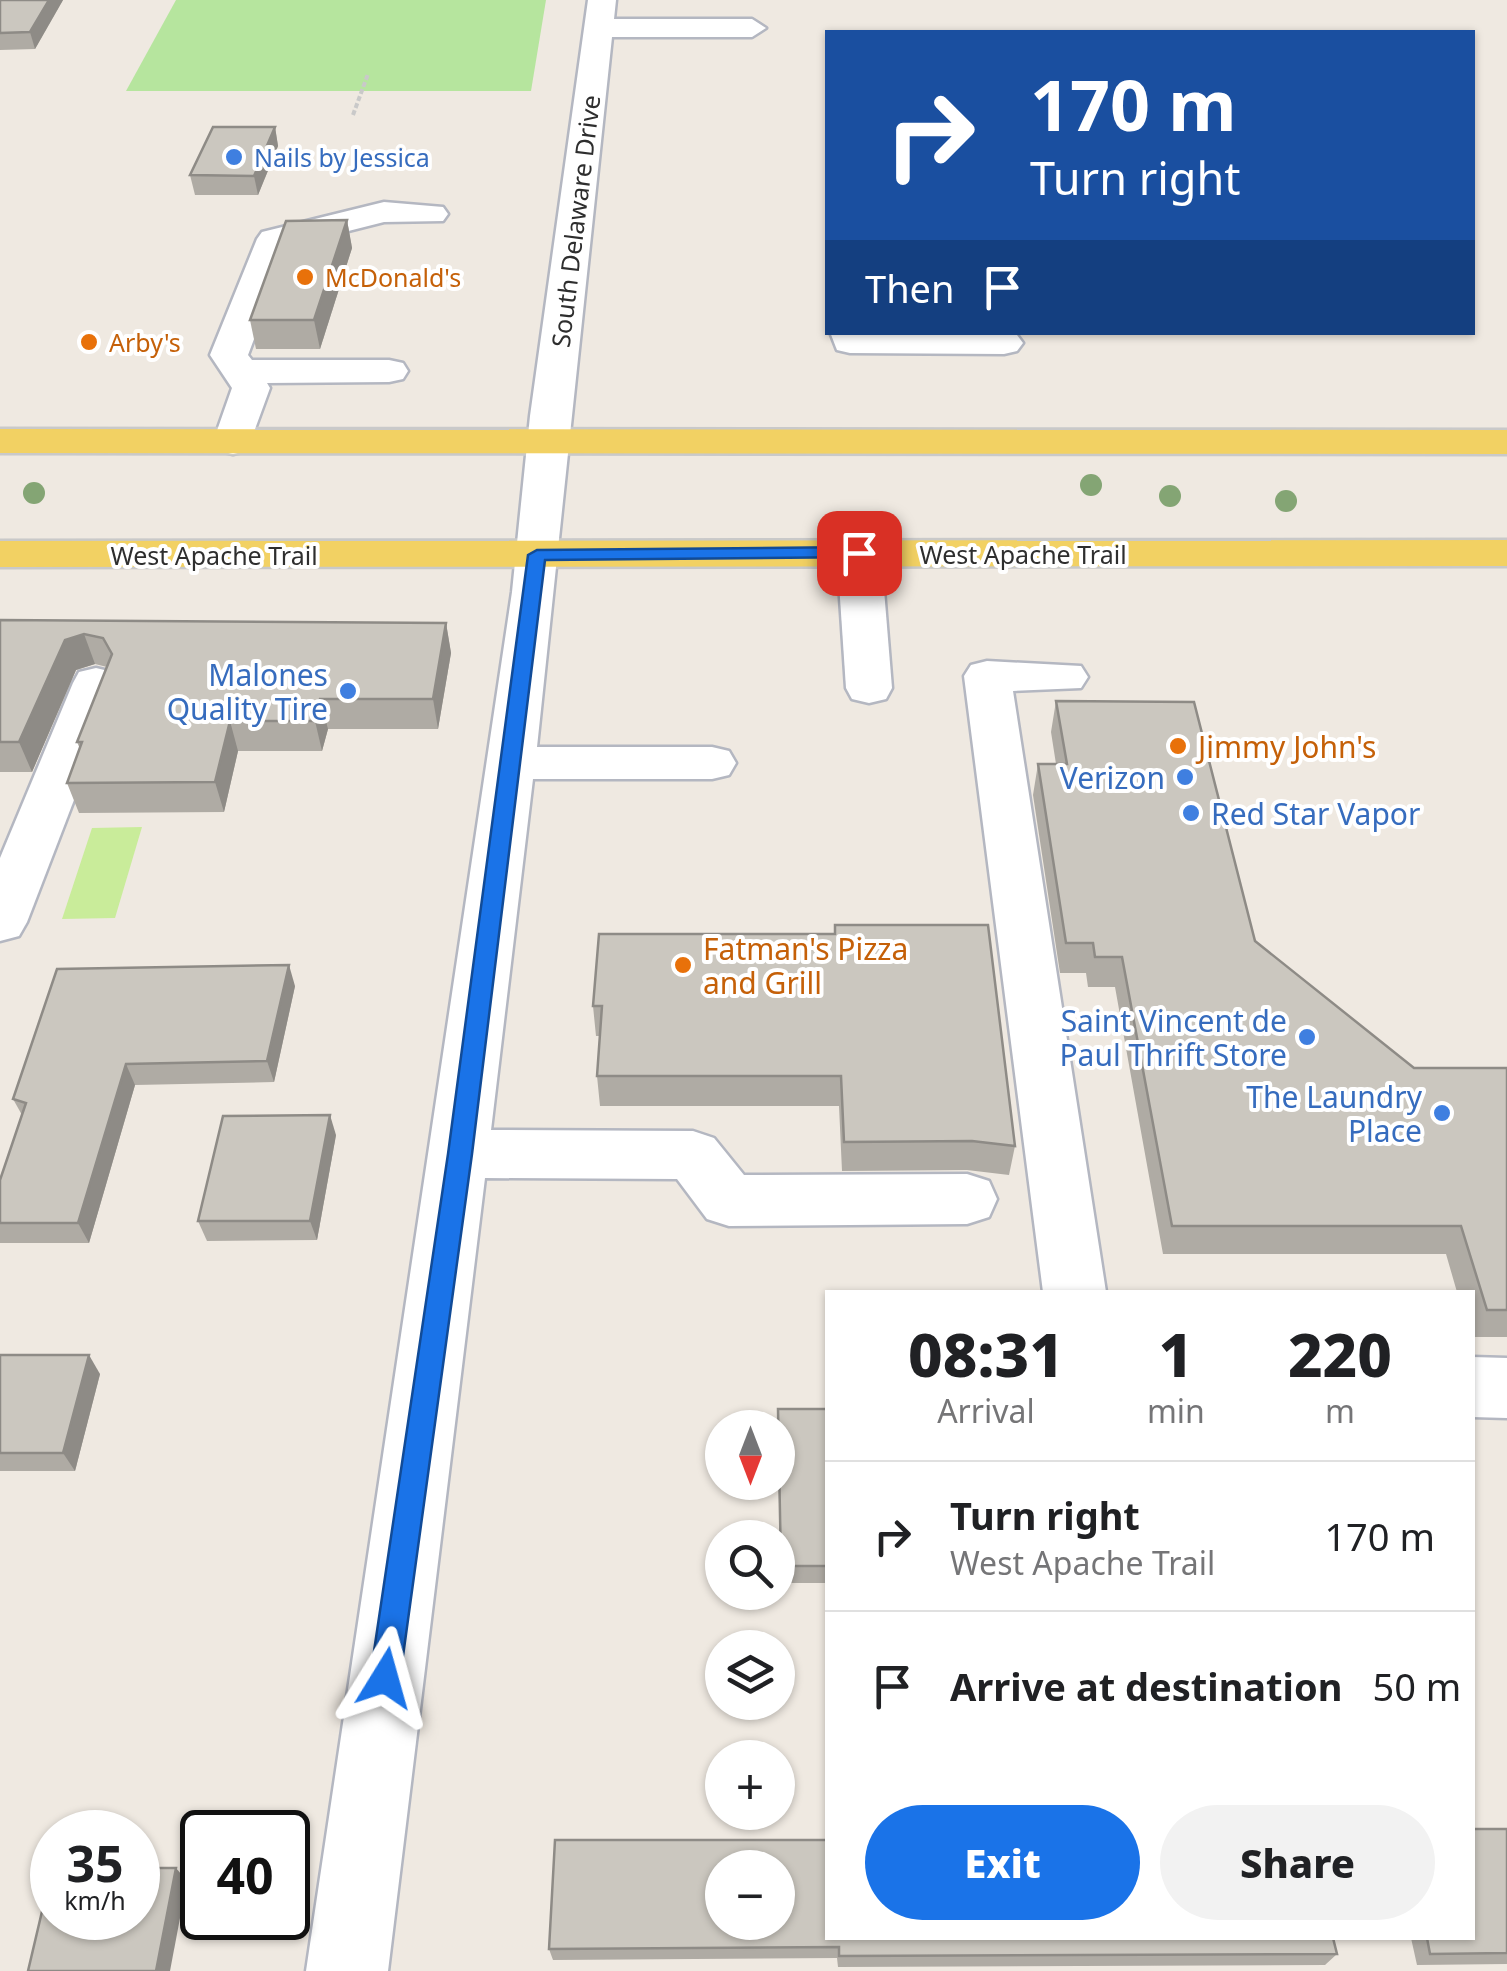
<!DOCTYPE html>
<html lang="en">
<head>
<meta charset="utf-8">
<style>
  :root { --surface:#fff; --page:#f2f2f2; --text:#202124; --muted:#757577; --line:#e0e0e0; --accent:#1a73e8 }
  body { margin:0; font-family:"Noto Sans",sans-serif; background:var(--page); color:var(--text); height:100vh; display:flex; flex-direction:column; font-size:38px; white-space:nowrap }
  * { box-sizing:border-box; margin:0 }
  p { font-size:32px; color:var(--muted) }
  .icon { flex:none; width:55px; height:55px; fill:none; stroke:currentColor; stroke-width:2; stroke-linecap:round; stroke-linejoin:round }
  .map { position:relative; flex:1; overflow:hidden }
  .side { position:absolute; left:825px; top:1290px; width:650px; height:650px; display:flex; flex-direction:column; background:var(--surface); border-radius:0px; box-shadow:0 2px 8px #0004 }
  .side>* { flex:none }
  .guide { position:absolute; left:825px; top:30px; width:650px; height:305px; border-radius:0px; box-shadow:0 2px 8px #0004; background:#1a4fa0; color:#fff; overflow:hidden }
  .needle { width:65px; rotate:180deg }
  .fabs { position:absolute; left:705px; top:1410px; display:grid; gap:20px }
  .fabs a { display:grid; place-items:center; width:90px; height:90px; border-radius:50%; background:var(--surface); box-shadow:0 2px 8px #0004; font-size:50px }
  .speed { position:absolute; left:30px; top:1810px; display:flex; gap:20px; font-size:50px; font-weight:700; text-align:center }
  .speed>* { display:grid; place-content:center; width:130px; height:130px; border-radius:50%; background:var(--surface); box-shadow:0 2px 8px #0004; line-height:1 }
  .speed small { font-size:25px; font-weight:400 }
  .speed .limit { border:5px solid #111; border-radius:15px; background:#fff; color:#111 }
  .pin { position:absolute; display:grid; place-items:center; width:85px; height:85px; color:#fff; margin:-42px; border-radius:20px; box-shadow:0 5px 15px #0006 }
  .me { position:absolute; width:110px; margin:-55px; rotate:8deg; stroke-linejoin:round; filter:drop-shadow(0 0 8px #0008) }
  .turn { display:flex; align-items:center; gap:35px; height:210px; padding:0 40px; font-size:45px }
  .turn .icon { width:130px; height:130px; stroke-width:2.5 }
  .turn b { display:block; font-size:70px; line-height:85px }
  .then { display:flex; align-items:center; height:95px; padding:0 40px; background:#0003; gap:20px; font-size:38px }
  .eta { display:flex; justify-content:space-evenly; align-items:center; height:170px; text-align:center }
  .eta b { font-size:60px; font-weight:800; line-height:70px }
  .primary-button { display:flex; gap:20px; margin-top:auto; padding:20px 40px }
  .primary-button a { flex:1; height:115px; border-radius:60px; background:var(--accent); color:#fff; font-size:40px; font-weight:800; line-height:115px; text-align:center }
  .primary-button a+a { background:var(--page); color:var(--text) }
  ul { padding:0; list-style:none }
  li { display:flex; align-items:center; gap:30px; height:150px; padding:0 40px; border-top:2px solid var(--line) }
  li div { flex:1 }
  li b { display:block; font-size:38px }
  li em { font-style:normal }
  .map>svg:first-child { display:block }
</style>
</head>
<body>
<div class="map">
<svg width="1507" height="1971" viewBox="0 0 1507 1971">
  <rect width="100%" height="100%" fill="#efe9e1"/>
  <polygon fill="#b6e59e" points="176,0 546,0 531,91 126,91"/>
  <polygon fill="#c9ec9a" points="142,827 115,918 62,919 92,828"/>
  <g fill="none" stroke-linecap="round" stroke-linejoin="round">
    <g stroke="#b4b7c1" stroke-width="5">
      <g id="minor">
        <polygon points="588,0 616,0 614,19 752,19 766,28 752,37 612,37 537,747 712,747 729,751 736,763 729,775 712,779 533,779 491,1130 693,1131 714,1138 744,1175 967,1174 989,1181 997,1199 989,1217 967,1224 729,1226 707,1219 677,1179 485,1178 388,1971 306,1971 512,592 530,416"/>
        <polygon points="384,202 443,207 448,214 443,221 384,222 289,246 248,355 252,360 389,360 403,363 408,371 403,379 389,382 267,383 270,388 247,451 233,454 219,451 213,442 232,388 210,355 257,239 262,232"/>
        <polygon points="830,332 1007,332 1017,335 1023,343 1017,351 1004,354 850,353 837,350"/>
        <polygon points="859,540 874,544 881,553 892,688 886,699 869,703 852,699 846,688 837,553 844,544"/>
        <polygon points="987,661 1081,666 1088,677 1081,688 1013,691 1106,1292 1043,1292 964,676 971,665"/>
        <polygon points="96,668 113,672 119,683 27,922 19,936 0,941 0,858 73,683 79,672"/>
        <polygon points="1472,1357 1507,1358 1507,1418 1472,1417"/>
      </g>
    </g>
    <g stroke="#c9c9c9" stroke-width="5">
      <g id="major">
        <polygon points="0,429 1507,430 1507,454 0,453"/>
        <polygon points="1507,540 1507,566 0,567 0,541"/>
      </g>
    </g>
    <polyline stroke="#c9c9c9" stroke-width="4" stroke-dasharray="5 2.5" stroke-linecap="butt" points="353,115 368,74"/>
    <use href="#minor" fill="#fff" fill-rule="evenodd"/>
    <use href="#major" fill="#f2d163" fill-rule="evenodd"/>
  </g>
  <g fill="#84a574">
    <circle cx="1091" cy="485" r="11"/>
    <circle cx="34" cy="493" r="11"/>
    <circle cx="1170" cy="496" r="11"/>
    <circle cx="1286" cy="501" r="11"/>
  </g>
  <g fill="#afaba4">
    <polygon points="0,0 63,0 35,49 0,50"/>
    <polygon points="275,127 278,146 258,195 195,195 190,175"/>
    <polygon points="347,220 352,248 320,349 256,349 250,320"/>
    <polygon points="0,620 446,623 451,653 438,729 328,729 322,751 238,751 224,812 79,813 67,783 80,749 77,742 107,667 95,664 76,670 32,772 0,772"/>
    <polygon points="1056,701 1255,941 1414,1068 1507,1068 1507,1337 1472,1337 1472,1292 1457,1292 1446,1254 1163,1254 1115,987 1088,987 1086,973 1060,973 1033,795 1038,764 1056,764 1051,732"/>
    <polygon points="599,934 1015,1146 1009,1175 967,1170 842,1171 839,1106 600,1106 597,1076 600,1036 596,1036 593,1006"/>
    <polygon points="295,986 274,1082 135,1085 89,1243 0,1243 0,1180 22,1115 13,1099"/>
    <polygon points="336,1135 317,1240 207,1241 198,1221"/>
    <polygon points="0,1355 100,1374 75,1471 0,1471"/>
    <polygon points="828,1409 828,1583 780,1583 778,1427"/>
    <polygon points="1507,1829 1507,1964 1417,1965 1411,1938 1472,1938"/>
    <polygon points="555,1840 1337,1954 1325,1965 838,1967 837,1958 553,1960 549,1949"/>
  </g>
  <g fill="#8e8b86">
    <polygon points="49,0 63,0 35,49 30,32"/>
    <polygon points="275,127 278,146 258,195 254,176"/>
    <polygon points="347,220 352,248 320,349 314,320"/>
    <polygon points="446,623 451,653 438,729 433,699"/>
    <polygon points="84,634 95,664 76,670 32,772 19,742 65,640"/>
    <polygon points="320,699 328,729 322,751 315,721"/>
    <polygon points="230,721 238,751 224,812 215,782"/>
    <polygon points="289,965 295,986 274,1082 267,1061"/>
    <polygon points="126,1064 135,1085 89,1243 78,1223"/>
    <polygon points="330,1115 336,1135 317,1240 310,1221"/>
    <polygon points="89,1355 100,1374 75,1471 63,1453"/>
    <polygon points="176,1868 187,1881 170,1971 156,1971"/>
  </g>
  <g fill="#cbc7bf" stroke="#8e8b86" stroke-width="2.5" fill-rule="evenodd">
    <polygon points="0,0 49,0 30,32 0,33"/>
    <polygon points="213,127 275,127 254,176 190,175"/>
    <polygon points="347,220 314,320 250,320 286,221"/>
    <polygon points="0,620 446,623 433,699 320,699 315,721 230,721 215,782 67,783 82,742 77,742 112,654 103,638 84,634 65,640 19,742 0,742"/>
    <polygon points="1056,701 1194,702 1255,941 1414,1068 1507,1068 1507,1310 1487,1310 1461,1226 1172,1226 1122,957 1095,957 1093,943 1066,943 1038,764 1067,764"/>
    <polygon points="835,925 988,925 1015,1146 972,1141 844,1142 841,1076 597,1076 602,1006 593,1006 599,934 835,934"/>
    <polygon points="289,965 267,1061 126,1064 78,1223 0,1223 0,1180 26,1103 13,1099 57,969"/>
    <polygon points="330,1115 310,1221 198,1221 223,1116"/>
    <polygon points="0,1355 89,1355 63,1453 0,1453"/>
    <polygon points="778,1409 828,1409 828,1566 781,1566"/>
    <polygon points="1472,1829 1507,1829 1507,1953 1430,1954 1427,1938 1472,1938"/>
    <path d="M555 1840H828V1938H1333L1337 1954 839 1956V1947L549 1949ZM722 1868H778V1922H722Z"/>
    <polygon points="138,1868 176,1868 156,1971 28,1971 52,1869 52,1918 138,1918"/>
  </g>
  <polygon fill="#1a73e8" stroke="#114b97" stroke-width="2.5" points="859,547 865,549 865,557 545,560 472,1154 400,1678 396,1689 385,1693 374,1689 370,1678 448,1154 528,555 537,550"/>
  <g fill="#3f7fe0" stroke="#fff" stroke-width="4">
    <circle cx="234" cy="157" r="10"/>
    <circle cx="348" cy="691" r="10"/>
    <circle cx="1185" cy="777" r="10"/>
    <circle cx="1191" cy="813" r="10"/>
    <circle cx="1307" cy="1037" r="10"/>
    <circle cx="1442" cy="1113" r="10"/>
  </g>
  <g fill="#e8710a" stroke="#fff" stroke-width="4">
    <circle cx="305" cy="277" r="10"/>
    <circle cx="89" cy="342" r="10"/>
    <circle cx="1178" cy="746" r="10"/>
    <circle cx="683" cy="965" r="10"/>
  </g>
  <g text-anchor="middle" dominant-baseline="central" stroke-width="8" stroke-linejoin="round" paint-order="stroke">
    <g font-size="25" fill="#366cbe" stroke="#fff" text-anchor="start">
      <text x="254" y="157">Nails by Jessica</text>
    </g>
    <g font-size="25" fill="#2e2e2e" stroke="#fff">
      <text transform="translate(575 221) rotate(-83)">South Delaware Drive</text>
      <text x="1023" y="554">West Apache Trail</text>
      <text x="214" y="555">West Apache Trail</text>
    </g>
    <g font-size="25" fill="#c56008" stroke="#fff" text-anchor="start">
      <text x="325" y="277">McDonald's</text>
      <text x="109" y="342">Arby's</text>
    </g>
    <g font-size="30" fill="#366cbe" stroke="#fff" text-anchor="end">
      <text x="328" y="674">Malones<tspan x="328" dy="34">Quality Tire</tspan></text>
      <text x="1165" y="777">Verizon</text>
      <text x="1211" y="813" text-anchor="start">Red Star Vapor</text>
      <text x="1287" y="1020">Saint Vincent de<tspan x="1287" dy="34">Paul Thrift Store</tspan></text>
      <text x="1422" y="1096">The Laundry<tspan x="1422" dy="34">Place</tspan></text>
    </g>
    <g font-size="30" fill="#c56008" stroke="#fff" text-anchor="start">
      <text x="1198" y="746">Jimmy John's</text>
      <text x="703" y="948">Fatman's Pizza<tspan x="703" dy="34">and Grill</tspan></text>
    </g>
  </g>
</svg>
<div class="fabs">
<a><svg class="needle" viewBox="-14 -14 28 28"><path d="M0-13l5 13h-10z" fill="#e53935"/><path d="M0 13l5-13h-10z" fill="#757577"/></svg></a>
<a><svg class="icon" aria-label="search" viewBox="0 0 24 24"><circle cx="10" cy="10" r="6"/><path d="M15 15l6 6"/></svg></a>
<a><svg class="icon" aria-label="layers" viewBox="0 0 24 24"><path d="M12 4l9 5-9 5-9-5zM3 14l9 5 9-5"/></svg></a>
<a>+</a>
<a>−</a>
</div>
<div class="speed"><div>35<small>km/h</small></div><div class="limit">40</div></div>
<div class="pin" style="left:859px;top:553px;background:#d93025"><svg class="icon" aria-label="arrive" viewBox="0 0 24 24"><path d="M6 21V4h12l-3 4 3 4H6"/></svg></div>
<svg class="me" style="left:385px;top:1678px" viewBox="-20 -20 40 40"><path d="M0-17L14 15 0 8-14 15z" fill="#1a73e8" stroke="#fff" stroke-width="4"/></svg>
<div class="guide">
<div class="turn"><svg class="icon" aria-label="right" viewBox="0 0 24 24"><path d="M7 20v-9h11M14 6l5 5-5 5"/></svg><div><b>170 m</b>Turn right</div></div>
<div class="then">Then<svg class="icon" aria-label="arrive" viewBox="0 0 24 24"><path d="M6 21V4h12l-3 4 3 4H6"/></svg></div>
</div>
<section class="side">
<div class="eta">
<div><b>08:31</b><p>Arrival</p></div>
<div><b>1</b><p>min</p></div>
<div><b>220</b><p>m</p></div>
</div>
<ul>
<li><svg class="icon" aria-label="right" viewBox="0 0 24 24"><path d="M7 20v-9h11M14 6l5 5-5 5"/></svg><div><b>Turn right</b><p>West Apache Trail</p></div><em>170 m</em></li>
<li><svg class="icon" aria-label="arrive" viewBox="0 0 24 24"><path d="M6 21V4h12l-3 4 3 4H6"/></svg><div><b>Arrive at destination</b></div><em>50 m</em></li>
</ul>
<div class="primary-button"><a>Exit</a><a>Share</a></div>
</section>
</div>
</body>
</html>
